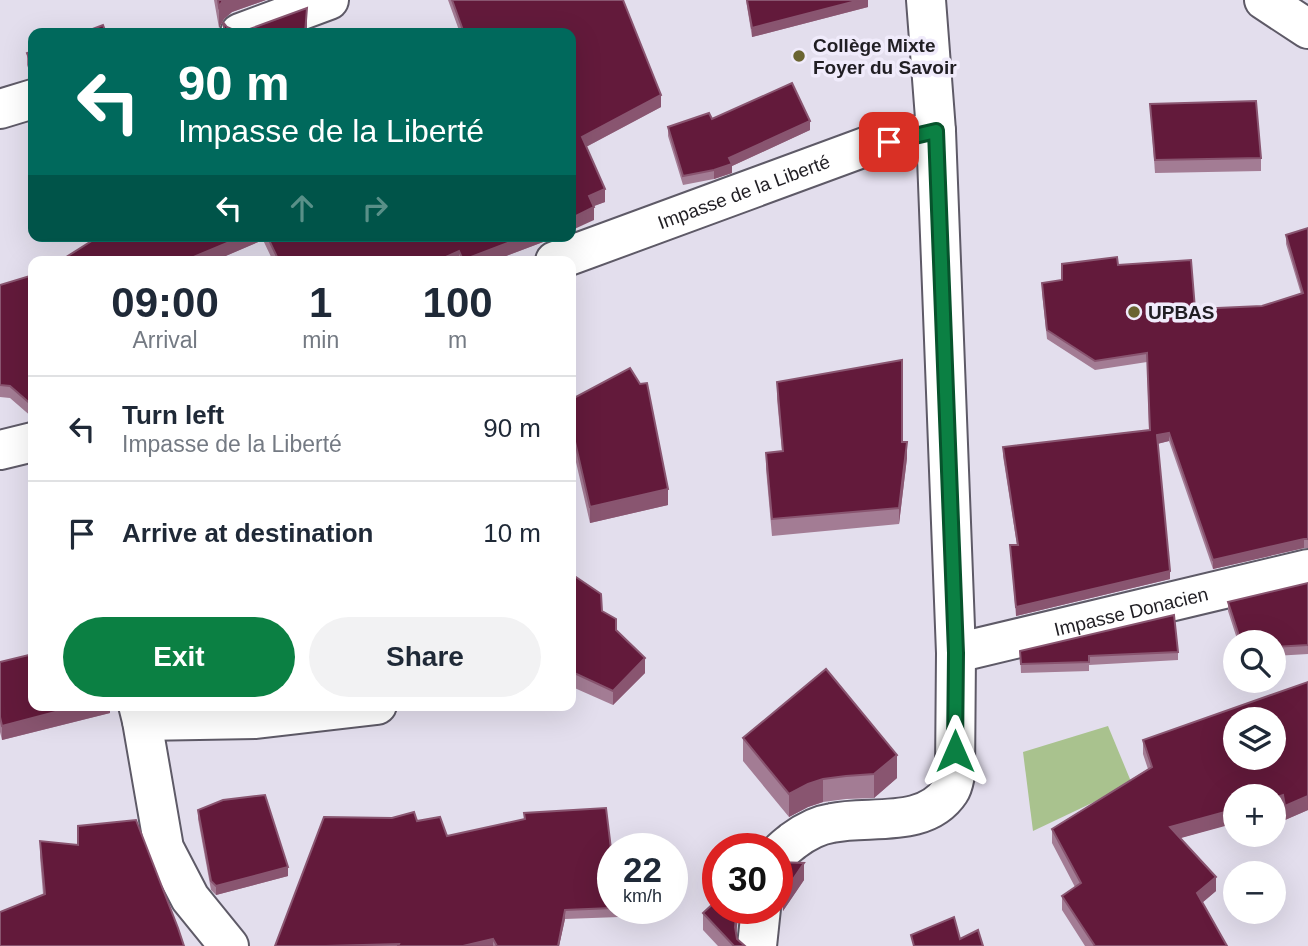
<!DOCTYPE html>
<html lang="en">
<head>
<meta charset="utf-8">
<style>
  :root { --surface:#fff; --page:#f2f2f3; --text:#1f2937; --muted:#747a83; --line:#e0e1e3; --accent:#0b8043 }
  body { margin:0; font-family:Arial,sans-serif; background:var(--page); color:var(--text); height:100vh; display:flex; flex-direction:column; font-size:26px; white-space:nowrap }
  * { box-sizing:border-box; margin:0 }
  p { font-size:23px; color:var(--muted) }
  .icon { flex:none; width:38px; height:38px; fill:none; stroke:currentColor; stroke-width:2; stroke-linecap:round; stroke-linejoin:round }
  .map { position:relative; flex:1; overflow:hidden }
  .side { position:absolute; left:28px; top:256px; width:548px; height:455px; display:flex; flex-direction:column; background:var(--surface); border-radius:14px; box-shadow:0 7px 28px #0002 }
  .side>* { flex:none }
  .hud { position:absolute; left:28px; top:28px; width:548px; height:214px; border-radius:14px; box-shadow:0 7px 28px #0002; background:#00695c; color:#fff; overflow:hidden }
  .fabs { position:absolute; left:1223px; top:630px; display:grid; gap:14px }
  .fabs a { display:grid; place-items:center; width:63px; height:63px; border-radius:50%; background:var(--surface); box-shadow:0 7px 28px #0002; font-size:35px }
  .speed { position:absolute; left:597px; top:833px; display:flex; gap:14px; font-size:35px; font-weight:700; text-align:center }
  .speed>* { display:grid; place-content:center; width:91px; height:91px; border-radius:50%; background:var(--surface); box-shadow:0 7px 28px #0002; line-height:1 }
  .speed small { font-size:18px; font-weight:400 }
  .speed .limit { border:10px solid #d22; background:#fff; color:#111 }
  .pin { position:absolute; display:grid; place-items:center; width:60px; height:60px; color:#fff; margin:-30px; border-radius:14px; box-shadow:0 4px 10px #0006 }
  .me { position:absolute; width:77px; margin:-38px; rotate:0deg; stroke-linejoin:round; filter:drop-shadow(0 0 5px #0008) }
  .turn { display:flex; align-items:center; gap:24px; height:147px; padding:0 35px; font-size:32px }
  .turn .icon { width:91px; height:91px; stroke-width:2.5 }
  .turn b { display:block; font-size:49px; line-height:60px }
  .lanes { display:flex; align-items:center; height:66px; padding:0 35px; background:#0003; justify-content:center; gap:35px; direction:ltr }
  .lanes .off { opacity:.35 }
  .eta { display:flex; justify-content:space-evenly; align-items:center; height:119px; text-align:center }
  .eta b { font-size:42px; font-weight:700; line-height:49px }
  .action { display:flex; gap:14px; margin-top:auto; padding:14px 35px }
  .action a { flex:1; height:80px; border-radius:42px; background:var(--accent); color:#fff; font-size:28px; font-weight:700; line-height:80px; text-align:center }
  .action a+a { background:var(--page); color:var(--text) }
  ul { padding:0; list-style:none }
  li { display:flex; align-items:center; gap:21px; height:105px; padding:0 35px; border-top:2px solid var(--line) }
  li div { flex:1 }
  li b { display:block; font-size:26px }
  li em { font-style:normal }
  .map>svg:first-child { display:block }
</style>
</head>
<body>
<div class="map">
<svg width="1308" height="946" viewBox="0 0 1308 946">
  <rect width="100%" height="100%" fill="#e3deed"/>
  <polygon fill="#a9c28e" points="1108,726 1132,784 1033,831 1023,752"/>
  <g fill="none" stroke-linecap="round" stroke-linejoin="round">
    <g stroke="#5e5a67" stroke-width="42">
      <g id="minor">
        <polyline points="1264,0 1308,29"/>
        <polyline points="240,33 329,0"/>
        <polyline points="0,109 33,99"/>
        <path id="s1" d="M555 261 865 147 936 131"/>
        <polyline points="0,450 33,442"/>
        <path id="s2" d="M956 653 1308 569"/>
        <polyline points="138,705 142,721 164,848 190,898 229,946"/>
        <polyline points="142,721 256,719 377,705"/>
        <path d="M777 856C781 850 787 846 793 841 805 832 818 825 832 823 870 815 925 829 950 791 953 787 954 780 955 775L956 653 936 131 926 0"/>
        <polyline points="757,946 761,908"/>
      </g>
    </g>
    <use href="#minor" stroke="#fff" stroke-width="38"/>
  </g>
  <g fill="#a37c94">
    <polygon points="214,0 266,0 232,12 224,19 219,28"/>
    <polygon points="448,0 623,0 661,107 586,147 605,202 593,206 594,220 570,33 460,33"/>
    <polygon points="746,0 868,0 868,7 752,37"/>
    <polygon points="33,51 33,78 32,78 27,65 27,53"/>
    <polygon points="1150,104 1261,158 1261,171 1155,173"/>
    <polygon points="712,119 810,130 732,166 732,173 714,179 683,185 668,136 668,127"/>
    <polygon points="1308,228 1308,548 1304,548 1213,569 1169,441 1157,444 1170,579 1016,616 1010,545 1017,545 1003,456 1003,447 1149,430 1147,362 1095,370 1047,339 1042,292 1042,283 1062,280 1118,265 1195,309 1262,306 1301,294 1286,244 1286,235"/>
    <polygon points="88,236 559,236 493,261 273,261 263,240 214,261 60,261 90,242"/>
    <polygon points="33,275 33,418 10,398 0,397 0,285"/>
    <polygon points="777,382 902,442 907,458 899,524 772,536 766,469 766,453 782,451 777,399"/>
    <polygon points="570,400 668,505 590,523 570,436"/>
    <polygon points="570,573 616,630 645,673 613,705 570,686"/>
    <polygon points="1308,583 1308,654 1274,656 1274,642 1238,642 1228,611 1228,602"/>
    <polygon points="1020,651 1178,652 1178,660 1089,665 1089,671 1021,673"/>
    <polygon points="0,662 110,705 110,713 2,740 0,732"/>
    <polygon points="1308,682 1308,810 1285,820 1283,809 1180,838 1216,891 1202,903 1227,946 1085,946 1062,910 1062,896 1075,887 1052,843 1052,829 1148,769 1143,754 1143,740"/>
    <polygon points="743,738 897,778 874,798 846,799 823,802 808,807 789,817 743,761"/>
    <polygon points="198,810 288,876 216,895 211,890 198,819"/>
    <polygon points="524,813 612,908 619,908 619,917 565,919 559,946 275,946 417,821 447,836 524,819"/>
    <polygon points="40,841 184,946 43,894 40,857"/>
    <polygon points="777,862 804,880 783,911 781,900 777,895"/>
    <polygon points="718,908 739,908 736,933 737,939 745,946 718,946 703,930 703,913"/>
  </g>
  <g fill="#895570">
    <polygon points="223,0 266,0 232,12 224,19 219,28 219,7"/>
    <polygon points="860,0 868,0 868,7 752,37 752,28"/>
    <polygon points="307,8 307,33 305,33"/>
    <polygon points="661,95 661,107 582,149 582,137"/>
    <polygon points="810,121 810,130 732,166 732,173 714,179 714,170 729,158"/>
    <polygon points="605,189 605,202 589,208 589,196"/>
    <polygon points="594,207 594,220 570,231 570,219"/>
    <polygon points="244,236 263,236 263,240 214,261 191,261 191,258"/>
    <polygon points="526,236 559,236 493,261 463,261 463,260"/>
    <polygon points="459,251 459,261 437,261"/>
    <polygon points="1169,433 1169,441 1157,444 1157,435"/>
    <polygon points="907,442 907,458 899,524 899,508"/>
    <polygon points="668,489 668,505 590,523 590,507"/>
    <polygon points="1304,539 1304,548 1213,569 1213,560"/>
    <polygon points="1170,571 1170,579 1016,616 1016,607"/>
    <polygon points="645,658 645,673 613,705 613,691"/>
    <polygon points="82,705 110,705 110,713 2,740 2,726"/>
    <polygon points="897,755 897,778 874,798 874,774"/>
    <polygon points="823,779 823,802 808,807 789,817 789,794 808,784"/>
    <polygon points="1283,795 1283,809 1274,812 1274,798"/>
    <polygon points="1308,796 1308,810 1285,820 1285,806"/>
    <polygon points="1236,809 1236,823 1170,841 1170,827"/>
    <polygon points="804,863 804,880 783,911 783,894"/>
    <polygon points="288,867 288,876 216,895 216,886"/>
    <polygon points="1216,877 1216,891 1197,907 1197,893"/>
    <polygon points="737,908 739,908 735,944 735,927"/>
    <polygon points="565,910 565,919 559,946 558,946"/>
    <polygon points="493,939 493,946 463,946"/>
  </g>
  <g fill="#631a3b" stroke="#895570" stroke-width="2" fill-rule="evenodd">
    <polygon points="218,0 223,0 219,7"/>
    <polygon points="452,0 623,0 661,95 582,137 605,189 589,196 594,207 570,219 570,33 464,33"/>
    <polygon points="747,0 860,0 752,28"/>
    <polygon points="307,8 305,33 225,33 223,22 227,27 236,31 247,30"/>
    <polygon points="103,25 106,33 82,33"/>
    <polygon points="33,51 33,66 32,66 27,53"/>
    <polygon points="792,83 810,121 729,158 732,164 714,170 683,176 668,127 709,113 712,119"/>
    <polygon points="1256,101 1261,158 1155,160 1150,104"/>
    <polygon points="1308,228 1308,539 1304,539 1213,560 1169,433 1157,435 1170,571 1016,607 1010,545 1018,545 1003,447 1150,430 1147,353 1095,361 1047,330 1042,283 1062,280 1062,264 1117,257 1118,265 1191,260 1195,309 1262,306 1303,293 1286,235"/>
    <polygon points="92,236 244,236 191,258 192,261 60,261 93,240"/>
    <polygon points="267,236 526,236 463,260 459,251 437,261 279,261"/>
    <polygon points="33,275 33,406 10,386 0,385 0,285"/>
    <polygon points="902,360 902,442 907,442 899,508 772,519 766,453 783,451 777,382"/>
    <polygon points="630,368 640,384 647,383 668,489 590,507 570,420 570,400"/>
    <polygon points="570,573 601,594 602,611 616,619 616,630 645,658 613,691 570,671"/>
    <polygon points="1308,583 1308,645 1274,647 1274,642 1241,642 1228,602"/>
    <polygon points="1174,615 1178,652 1089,656 1089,662 1021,664 1020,651"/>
    <polygon points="33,654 33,705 82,705 2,726 0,717 0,662"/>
    <polygon points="826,669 897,755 874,774 846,776 823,779 808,784 789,794 743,738"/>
    <path d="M1308 682V796L1285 806 1283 795 1274 798V796H1236V809L1170 827 1216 877 1197 893 1227 946H1095L1062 896 1081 883 1052 829 1152 767 1143 740ZM1236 719H1274V758H1236Z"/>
    <polygon points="265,795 288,867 216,886 211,881 198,810 223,800"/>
    <polygon points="606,808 612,857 612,908 565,910 558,946 497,946 493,939 463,946 398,946 399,944 325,946 275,946 324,817 392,818 414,812 417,821 440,817 447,836 525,819 524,813"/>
    <polygon points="136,820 178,928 184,946 0,946 0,912 45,894 40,841 78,845 78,826"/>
    <polygon points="777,862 804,863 783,894 781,883 777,878"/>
    <polygon points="718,899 718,908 737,908 735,927 737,939 745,946 734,946 703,913"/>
    <polygon points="954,917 960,939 978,930 983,946 914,946 911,935"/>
  </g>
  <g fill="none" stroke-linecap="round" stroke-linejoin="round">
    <g stroke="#07532c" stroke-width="18">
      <polyline id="route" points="889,142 936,131 956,653 955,751"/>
    </g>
    <use href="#route" stroke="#0b8043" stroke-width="12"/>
  </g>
  <g fill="#6a6431" stroke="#f0ebfb" stroke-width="2.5">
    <circle cx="799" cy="56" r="7"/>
    <circle cx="1134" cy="312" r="7"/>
  </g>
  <g text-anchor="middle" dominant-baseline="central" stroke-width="7" stroke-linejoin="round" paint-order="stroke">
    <g font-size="19" font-weight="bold" fill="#201e23" stroke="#f0ebfb" text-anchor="start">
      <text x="813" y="45">Collège Mixte<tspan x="813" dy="22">Foyer du Savoir</tspan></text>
      <text x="1148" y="312">UPBAS</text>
    </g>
    <g font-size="19" fill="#201e23" stroke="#f0ebfb">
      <text stroke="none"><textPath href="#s1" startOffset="201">Impasse de la Liberté</textPath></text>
      <text stroke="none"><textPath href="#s2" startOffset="180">Impasse Donacien</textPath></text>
    </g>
  </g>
</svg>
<div class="fabs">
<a><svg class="icon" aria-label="search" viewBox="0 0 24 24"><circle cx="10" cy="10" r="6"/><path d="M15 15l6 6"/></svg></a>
<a><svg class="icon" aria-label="layers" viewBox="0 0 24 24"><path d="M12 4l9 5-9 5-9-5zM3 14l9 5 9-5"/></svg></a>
<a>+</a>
<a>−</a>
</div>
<div class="speed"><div>22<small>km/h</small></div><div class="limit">30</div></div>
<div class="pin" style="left:889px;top:142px;background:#d93025"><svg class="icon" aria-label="arrive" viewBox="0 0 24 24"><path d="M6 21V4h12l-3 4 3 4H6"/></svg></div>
<svg class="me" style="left:955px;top:751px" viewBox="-20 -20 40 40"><path d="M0-17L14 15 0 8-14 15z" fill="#0b8043" stroke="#fff" stroke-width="4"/></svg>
<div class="hud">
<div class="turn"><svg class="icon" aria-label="left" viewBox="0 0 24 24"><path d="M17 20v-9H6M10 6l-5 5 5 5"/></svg><div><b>90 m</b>Impasse de la Liberté</div></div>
<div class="lanes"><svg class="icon" aria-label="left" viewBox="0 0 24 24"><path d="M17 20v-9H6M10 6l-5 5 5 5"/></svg><svg class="icon off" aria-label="ahead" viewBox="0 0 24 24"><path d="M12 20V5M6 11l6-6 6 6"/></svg><svg class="icon off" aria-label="right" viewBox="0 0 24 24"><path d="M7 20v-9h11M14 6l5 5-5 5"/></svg></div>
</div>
<section class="side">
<div class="eta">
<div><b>09:00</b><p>Arrival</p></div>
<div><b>1</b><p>min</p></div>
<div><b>100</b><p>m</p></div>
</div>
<ul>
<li><svg class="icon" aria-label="left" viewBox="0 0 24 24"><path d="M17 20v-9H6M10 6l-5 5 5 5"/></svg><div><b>Turn left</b><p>Impasse de la Liberté</p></div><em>90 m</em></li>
<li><svg class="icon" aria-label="arrive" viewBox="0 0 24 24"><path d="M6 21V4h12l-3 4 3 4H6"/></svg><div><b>Arrive at destination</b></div><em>10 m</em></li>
</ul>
<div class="action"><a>Exit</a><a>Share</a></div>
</section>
</div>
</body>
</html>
